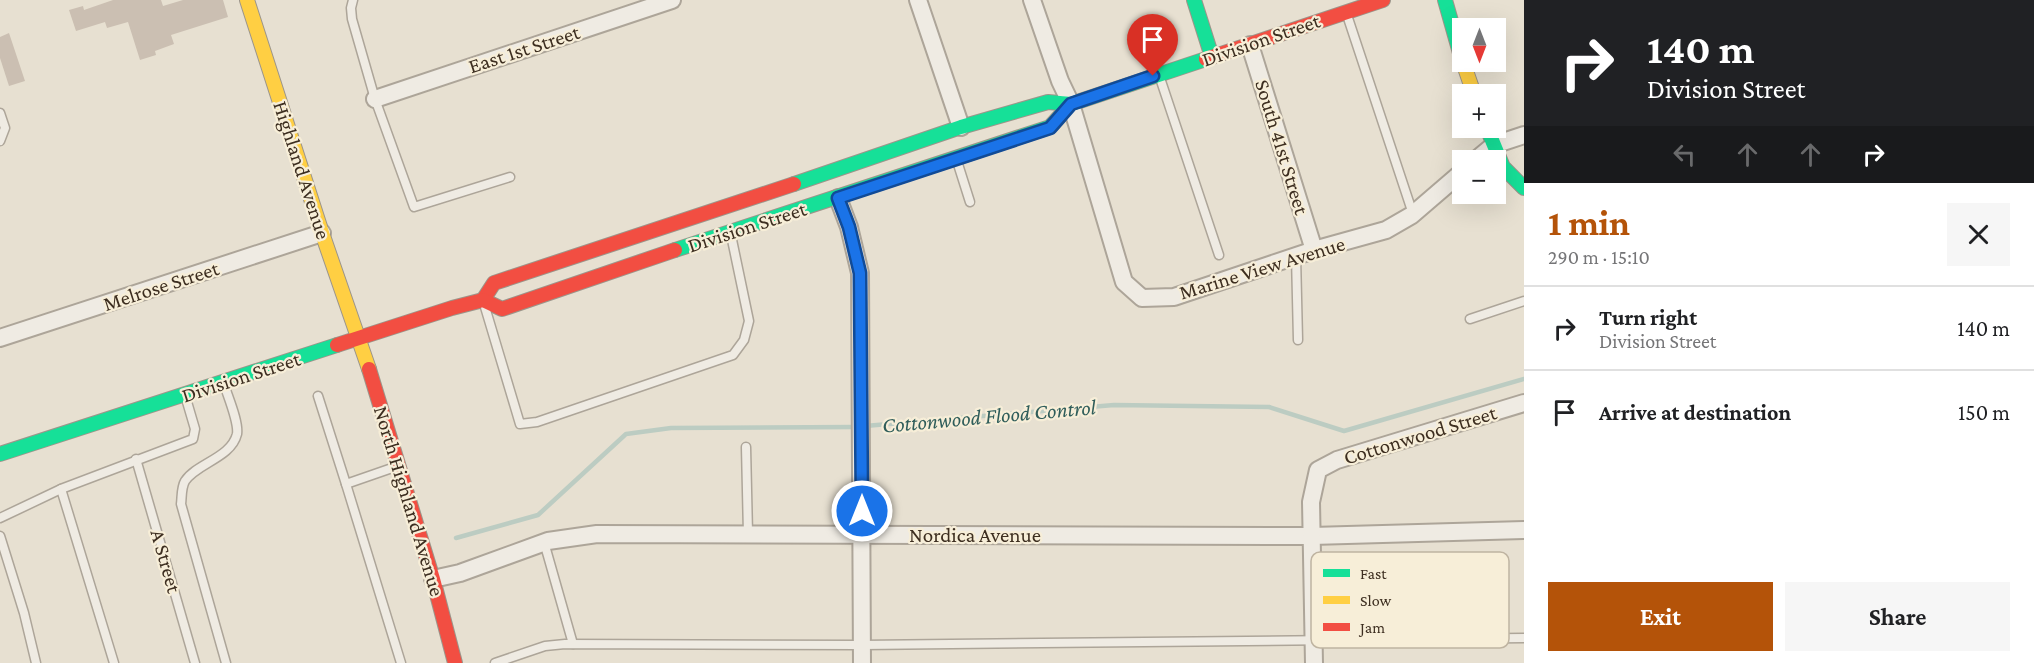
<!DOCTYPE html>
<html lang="en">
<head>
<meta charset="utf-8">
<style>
  :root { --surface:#fff; --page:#f6f6f6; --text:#202124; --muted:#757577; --line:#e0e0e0; --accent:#b45309 }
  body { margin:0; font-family:"Crimson Pro",serif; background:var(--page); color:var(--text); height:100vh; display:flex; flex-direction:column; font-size:22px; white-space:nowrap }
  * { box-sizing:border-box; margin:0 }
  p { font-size:20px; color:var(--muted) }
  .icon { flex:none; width:33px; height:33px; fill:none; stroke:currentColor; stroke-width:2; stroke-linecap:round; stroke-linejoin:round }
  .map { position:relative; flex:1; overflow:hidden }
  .panel { display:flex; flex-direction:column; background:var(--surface); width:510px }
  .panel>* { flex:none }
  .top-card { background:#202124; color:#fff; overflow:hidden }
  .needle { width:39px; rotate:180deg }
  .tools { position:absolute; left:1452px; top:18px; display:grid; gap:12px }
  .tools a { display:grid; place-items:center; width:54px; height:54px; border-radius:0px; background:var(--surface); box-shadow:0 6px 24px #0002; font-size:30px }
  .pin { position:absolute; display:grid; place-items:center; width:51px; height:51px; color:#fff; margin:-62px -26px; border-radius:50% 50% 50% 0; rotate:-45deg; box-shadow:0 0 6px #0007 }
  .pin .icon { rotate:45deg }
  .me { position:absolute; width:66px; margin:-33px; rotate:0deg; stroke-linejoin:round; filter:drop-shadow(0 0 4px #0008) }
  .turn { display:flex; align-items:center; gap:21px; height:126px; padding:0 24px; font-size:27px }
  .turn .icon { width:78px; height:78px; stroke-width:2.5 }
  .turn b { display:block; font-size:42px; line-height:51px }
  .lanes { display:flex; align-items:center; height:57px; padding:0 24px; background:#0003; justify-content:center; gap:30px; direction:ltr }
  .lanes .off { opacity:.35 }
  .round { display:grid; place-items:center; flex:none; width:63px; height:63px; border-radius:0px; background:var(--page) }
  .headline { display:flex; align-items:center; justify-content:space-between; height:102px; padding:0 24px }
  h1 { font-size:36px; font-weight:700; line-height:45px; color:var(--accent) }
  .cta { display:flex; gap:12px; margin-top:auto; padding:12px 24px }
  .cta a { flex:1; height:69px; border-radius:0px; background:var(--accent); color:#fff; font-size:24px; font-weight:700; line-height:69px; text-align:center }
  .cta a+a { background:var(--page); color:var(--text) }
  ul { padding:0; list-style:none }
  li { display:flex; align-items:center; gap:18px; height:84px; padding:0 24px; border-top:2px solid var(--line) }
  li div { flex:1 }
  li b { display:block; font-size:22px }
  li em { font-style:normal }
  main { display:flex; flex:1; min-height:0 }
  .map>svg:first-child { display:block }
</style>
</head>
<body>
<main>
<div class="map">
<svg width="1524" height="663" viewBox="0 0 1524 663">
  <rect width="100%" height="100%" fill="#e7e0d1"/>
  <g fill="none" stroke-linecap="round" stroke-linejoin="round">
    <g stroke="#bcccc2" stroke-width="4.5">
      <polyline points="865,426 1114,405 1269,407 1344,431 1524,379"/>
      <polyline points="456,538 538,515 626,434 671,428 856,427"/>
    </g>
  </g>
  <g fill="#cbbfb2">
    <polygon points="113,0 161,0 163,6 183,0 223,0 228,17 171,35 174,44 155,51 156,55 140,60 128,22 107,28 105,22 76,31 69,10 83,6 84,10"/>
    <polygon points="9,33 25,81 9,86 0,58 0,37"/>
  </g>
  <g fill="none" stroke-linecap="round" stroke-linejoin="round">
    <g stroke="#ada599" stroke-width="11">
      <g id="lane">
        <polyline points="353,0 351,8 352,19 375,99 414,207 510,177"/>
        <polyline points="1347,15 1413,214"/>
        <polyline points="1160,78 1219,255"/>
        <polyline points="0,113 5,128 0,141"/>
        <polyline points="957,161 970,202"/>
        <polyline points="1296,256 1298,340"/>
        <polyline points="485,307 520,424 537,422 733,355 744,340 749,321 731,235"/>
        <polyline points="1470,319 1524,301"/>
        <path d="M224 384C228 397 239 422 237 434 231 458 197 463 185 481 181 488 182 497 181 504L226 663"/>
        <polyline points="318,396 346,484 395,467"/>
        <polyline points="746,447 748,534"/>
        <polyline points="136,459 195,663"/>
        <polyline points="346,484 401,663"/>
        <polyline points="61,489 114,663"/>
        <polyline points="0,518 61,489 193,439 195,429 185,395"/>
        <polyline points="0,536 24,613 36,663"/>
        <polyline points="544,542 573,644"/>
        <polyline points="495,663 545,646 565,644 862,645 1524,638"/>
      </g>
    </g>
    <g stroke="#ada599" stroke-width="20">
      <g id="street">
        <polyline points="918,0 961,127"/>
        <polyline points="1032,0 1060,81 1071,104 1124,282 1142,298 1174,297 1314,250 1386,230 1412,215 1462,172"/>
        <polyline points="1250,45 1314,250"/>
        <polyline points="375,99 672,0"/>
        <polyline points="1476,160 1494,145 1524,135"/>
        <polyline points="838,198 849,227 860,273 862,663"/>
        <polyline points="0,338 322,233"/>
        <polyline points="433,579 460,573 548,541 597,534 1312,536 1524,530"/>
        <polyline points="1314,663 1311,502 1318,470 1337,460 1524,403"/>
      </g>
    </g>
    <g stroke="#9c958a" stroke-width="16">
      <g id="fast">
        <polyline points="1194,0 1212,57"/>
        <polyline points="1445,0 1462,60"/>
        <polyline points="1487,128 1503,167 1524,188"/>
        <polyline points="794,184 961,127 1048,102 1071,104 1206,59"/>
        <polyline points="675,250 1050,127 1071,104"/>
        <polyline points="0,454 337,345"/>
      </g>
    </g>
    <g stroke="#9c958a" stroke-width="16">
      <g id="slow">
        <polyline points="247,0 322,233 369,369"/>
        <polyline points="1463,62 1474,94"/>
      </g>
    </g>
    <g stroke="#9c958a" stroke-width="16">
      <g id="jam">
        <polyline points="1206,59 1383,0"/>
        <polyline points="483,300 494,283 794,184"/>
        <polyline points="337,345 452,308 483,300 502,309 675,250"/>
        <polyline points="369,369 433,579 455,663"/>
      </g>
    </g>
    <use href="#lane" stroke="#efebe3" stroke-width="8"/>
    <use href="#street" stroke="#efebe3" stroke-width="16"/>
    <use href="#fast" stroke="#16e098" stroke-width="14"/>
    <use href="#slow" stroke="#ffcf43" stroke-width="14"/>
    <use href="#jam" stroke="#f24e42" stroke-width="14"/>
  </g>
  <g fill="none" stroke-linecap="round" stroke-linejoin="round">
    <g stroke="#114b97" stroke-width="15">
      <polyline id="route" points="862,511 860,273 849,227 838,198 1050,128 1071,104 1153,76"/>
    </g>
    <use href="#route" stroke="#1a73e8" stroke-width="10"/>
  </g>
  <g text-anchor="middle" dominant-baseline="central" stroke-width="4.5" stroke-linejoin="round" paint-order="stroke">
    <g font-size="21" fill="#3d2e20" stroke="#f7eed8">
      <text transform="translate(1261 40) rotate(-19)">Division Street</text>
      <text transform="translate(524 49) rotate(-18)">East 1st Street</text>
      <text transform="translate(1282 147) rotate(73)">South 41st Street</text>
      <text transform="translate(302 170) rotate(72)">Highland Avenue</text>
      <text transform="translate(747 227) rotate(-18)">Division Street</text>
      <text transform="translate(1262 268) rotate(-17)">Marine View Avenue</text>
      <text transform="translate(161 286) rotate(-18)">Melrose Street</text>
      <text transform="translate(241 377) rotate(-18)">Division Street</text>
      <text transform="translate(1420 435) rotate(-17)">Cottonwood Street</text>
      <text transform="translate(409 501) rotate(73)">North Highland Avenue</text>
      <text x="975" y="535">Nordica Avenue</text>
      <text transform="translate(166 561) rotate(74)">A Street</text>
    </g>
    <g font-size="22" font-style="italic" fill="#2f5d5a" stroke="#f7eed8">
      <text transform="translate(989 416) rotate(-5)">Cottonwood Flood Control</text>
    </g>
  </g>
  <rect x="1311" y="552" width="198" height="96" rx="9" fill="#f7eed8" stroke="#bfb4a1" stroke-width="1.5"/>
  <rect x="1323" y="569" width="27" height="8" fill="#16e098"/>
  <rect x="1323" y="596" width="27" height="8" fill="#ffcf43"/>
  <rect x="1323" y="623" width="27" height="8" fill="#f24e42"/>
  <g font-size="16" fill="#3d2e20">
    <text x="1360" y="579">Fast</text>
    <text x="1360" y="606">Slow</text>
    <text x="1360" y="633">Jam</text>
  </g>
</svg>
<div class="tools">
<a><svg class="needle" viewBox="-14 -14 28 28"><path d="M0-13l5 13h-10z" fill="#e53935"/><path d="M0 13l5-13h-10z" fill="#757577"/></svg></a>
<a>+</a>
<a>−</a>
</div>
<div class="pin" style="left:1153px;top:76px;background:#d93025"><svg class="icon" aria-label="arrive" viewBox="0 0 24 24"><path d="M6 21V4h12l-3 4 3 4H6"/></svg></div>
<svg class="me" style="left:862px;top:511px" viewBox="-20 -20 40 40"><circle r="17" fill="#1a73e8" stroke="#fff" stroke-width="3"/><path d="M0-11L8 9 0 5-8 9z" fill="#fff"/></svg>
</div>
<section class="panel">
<div class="top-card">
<div class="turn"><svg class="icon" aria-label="right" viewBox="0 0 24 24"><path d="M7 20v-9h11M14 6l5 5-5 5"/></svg><div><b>140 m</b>Division Street</div></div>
<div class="lanes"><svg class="icon off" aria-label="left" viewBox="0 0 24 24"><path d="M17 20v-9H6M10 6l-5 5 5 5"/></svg><svg class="icon off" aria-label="ahead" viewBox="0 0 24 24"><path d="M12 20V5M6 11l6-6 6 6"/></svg><svg class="icon off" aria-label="ahead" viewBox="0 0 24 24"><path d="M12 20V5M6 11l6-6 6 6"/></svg><svg class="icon" aria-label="right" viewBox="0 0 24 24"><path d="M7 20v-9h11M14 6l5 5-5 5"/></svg></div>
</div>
<div class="headline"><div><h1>1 min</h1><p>290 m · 15:10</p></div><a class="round"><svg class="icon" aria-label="close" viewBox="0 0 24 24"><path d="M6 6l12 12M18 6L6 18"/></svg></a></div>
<ul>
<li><svg class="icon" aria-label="right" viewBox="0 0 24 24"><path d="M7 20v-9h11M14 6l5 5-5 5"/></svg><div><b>Turn right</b><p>Division Street</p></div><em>140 m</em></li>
<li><svg class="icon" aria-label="arrive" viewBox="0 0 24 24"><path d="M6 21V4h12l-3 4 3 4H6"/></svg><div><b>Arrive at destination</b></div><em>150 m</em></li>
</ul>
<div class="cta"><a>Exit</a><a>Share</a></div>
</section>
</main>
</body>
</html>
